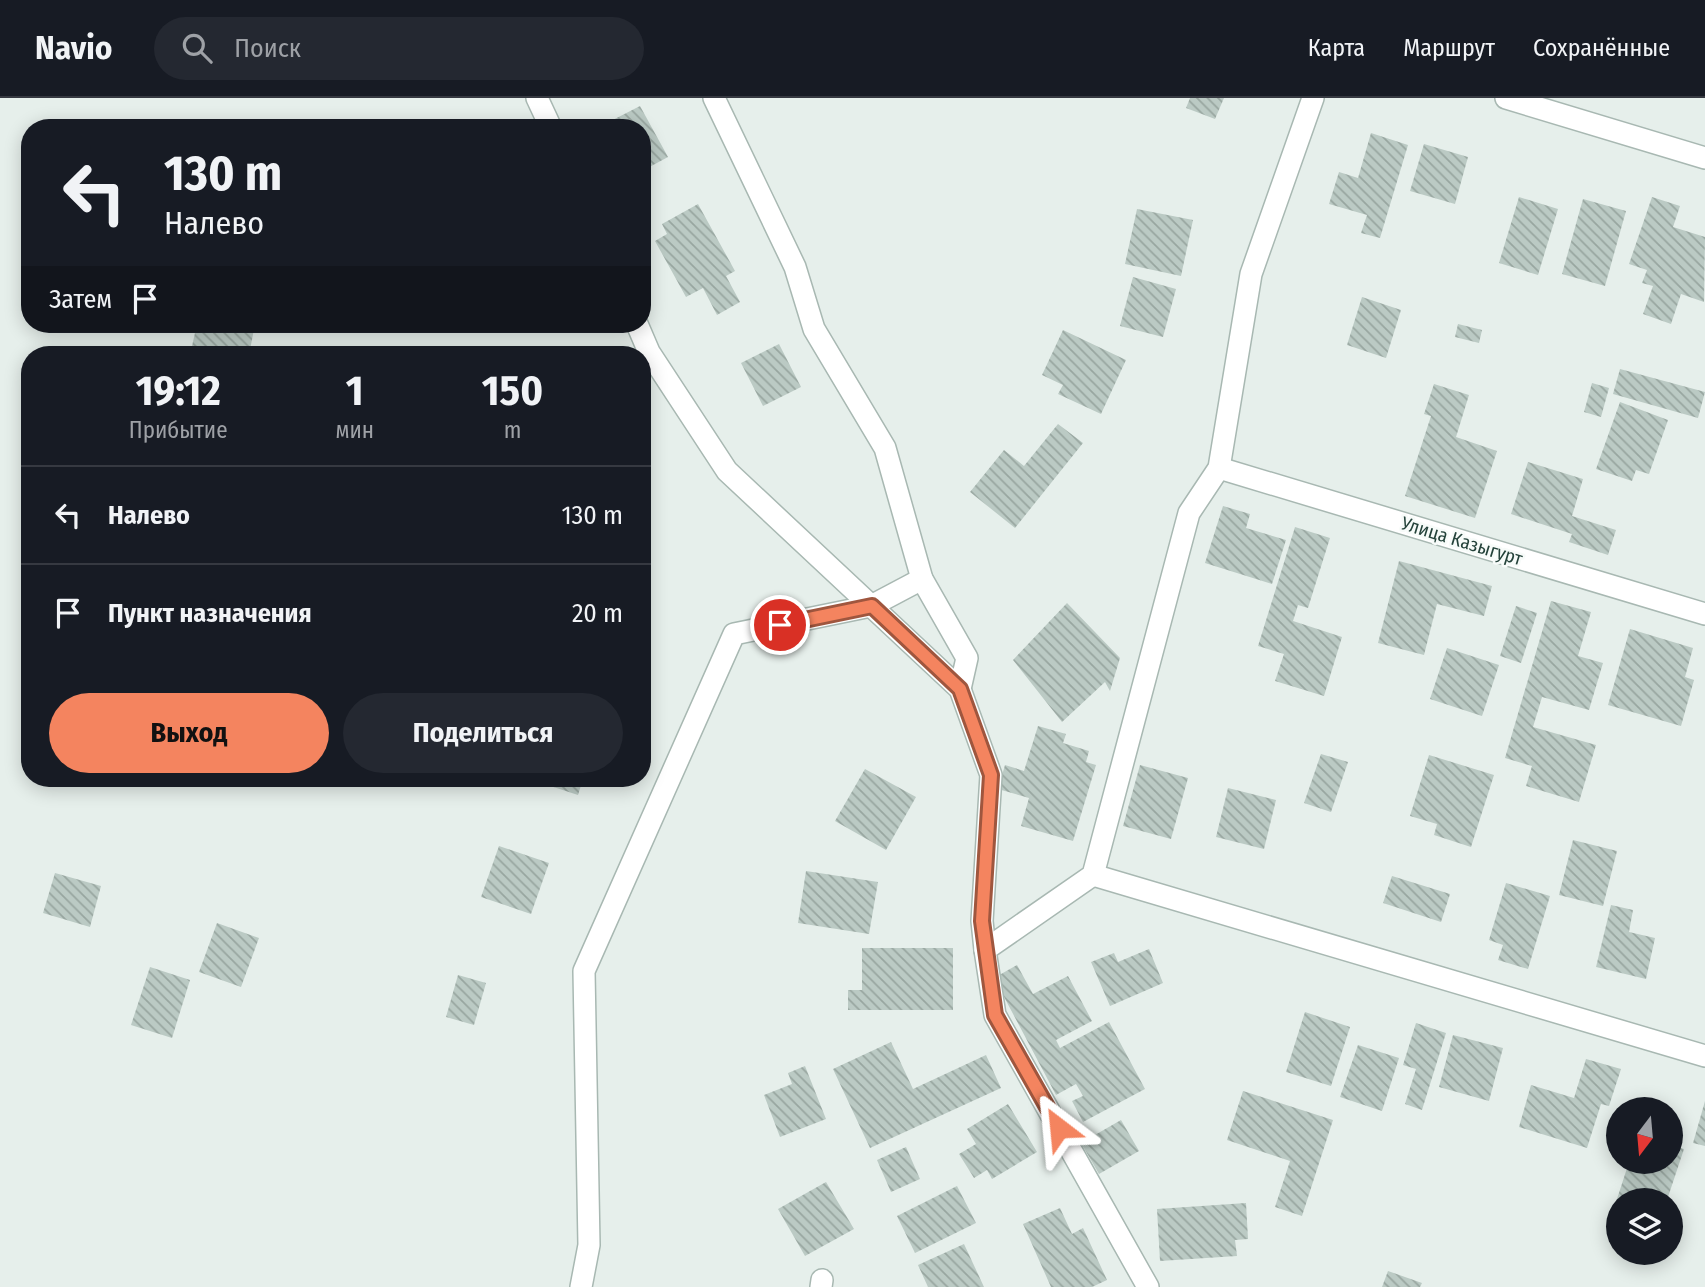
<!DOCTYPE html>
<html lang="ru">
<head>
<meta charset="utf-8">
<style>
  :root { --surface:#171b24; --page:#242831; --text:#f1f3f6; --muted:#9ea1a6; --line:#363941; --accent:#f4845f }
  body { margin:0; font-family:"Fira Sans Condensed",sans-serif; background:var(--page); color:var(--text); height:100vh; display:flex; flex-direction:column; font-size:26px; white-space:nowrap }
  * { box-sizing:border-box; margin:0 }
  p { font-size:23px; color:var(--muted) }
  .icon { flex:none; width:38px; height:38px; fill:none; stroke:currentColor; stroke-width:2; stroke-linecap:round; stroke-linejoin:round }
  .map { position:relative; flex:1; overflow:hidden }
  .details { position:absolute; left:21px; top:248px; width:630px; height:441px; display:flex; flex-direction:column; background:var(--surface); border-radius:28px; box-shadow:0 4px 18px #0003 }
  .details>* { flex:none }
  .guide { position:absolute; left:21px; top:21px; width:630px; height:214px; border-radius:28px; box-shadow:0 4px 18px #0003; background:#171b24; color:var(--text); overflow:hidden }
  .needle { width:46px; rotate:196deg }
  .tools { position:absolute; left:1606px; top:999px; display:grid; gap:14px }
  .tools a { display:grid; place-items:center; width:77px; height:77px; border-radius:50%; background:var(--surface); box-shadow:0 4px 18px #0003; font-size:35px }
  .pin { position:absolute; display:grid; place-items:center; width:60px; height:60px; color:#fff; margin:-30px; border:4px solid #fff; border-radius:50%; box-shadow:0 2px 7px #0007 }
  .me { position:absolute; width:77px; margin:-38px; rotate:331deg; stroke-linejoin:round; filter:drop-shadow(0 0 5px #0008) }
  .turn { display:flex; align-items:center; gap:24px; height:147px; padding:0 28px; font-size:32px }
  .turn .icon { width:91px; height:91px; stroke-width:2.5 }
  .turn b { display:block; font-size:49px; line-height:60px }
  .then { display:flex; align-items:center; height:66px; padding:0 28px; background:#0003; gap:14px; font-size:26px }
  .eta { display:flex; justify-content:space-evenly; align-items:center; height:119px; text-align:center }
  .eta b { font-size:42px; font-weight:700; line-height:49px }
  .cta { display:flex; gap:14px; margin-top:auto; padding:14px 28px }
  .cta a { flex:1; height:80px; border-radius:42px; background:var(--accent); color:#111; font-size:28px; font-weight:700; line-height:80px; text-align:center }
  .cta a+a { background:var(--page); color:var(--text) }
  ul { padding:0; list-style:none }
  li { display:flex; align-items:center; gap:21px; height:98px; padding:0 28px; border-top:2px solid var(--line) }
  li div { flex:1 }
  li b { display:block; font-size:26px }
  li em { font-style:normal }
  header { display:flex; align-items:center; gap:42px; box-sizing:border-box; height:98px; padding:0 35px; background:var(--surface); border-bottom:2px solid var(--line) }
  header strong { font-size:33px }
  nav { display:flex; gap:38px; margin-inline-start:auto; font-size:24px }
  .search { width:490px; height:63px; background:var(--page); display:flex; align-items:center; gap:18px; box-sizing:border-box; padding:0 24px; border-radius:38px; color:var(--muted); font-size:26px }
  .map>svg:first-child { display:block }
</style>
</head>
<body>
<header>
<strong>Navio</strong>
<div class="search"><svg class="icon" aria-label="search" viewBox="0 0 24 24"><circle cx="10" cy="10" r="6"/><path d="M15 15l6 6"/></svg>Поиск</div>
<nav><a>Карта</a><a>Маршрут</a><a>Сохранённые</a></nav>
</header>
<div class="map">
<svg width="1705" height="1189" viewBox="0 0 1705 1189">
  <defs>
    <pattern id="building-back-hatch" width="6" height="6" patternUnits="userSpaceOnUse" patternTransform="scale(1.75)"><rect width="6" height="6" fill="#bbcac4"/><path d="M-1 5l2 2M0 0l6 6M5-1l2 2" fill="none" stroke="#98a6a0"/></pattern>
  </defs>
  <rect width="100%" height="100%" fill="#e6efeb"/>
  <g fill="url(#building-back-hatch)">
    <polygon points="1190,0 1224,0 1215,21 1186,10"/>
    <polygon points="640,8 668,59 642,73 642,30 604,30 603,27"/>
    <polygon points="1371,35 1408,47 1380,140 1361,135 1367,117 1329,106 1339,74 1358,80"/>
    <polygon points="1424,46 1468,59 1455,106 1410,93"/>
    <polygon points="1519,99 1558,111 1538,177 1499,165"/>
    <polygon points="1652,99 1680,108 1673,129 1705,139 1704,204 1681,196 1671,226 1643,216 1653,188 1642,185 1647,172 1629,166"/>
    <polygon points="1583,101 1626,113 1605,188 1562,176"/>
    <polygon points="698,106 735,173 726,178 740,204 717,217 703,190 686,199 655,143 667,136 662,126"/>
    <polygon points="1137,111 1193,122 1181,178 1125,166"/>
    <polygon points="1133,179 1176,191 1163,239 1120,228"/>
    <polygon points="1362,199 1401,212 1386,260 1347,247"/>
    <polygon points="197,226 255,226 249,257 190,257"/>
    <polygon points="1458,226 1482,232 1479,245 1455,239"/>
    <polygon points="1063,232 1126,262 1101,316 1058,296 1063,287 1042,277"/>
    <polygon points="779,246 801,289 763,308 741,265"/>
    <polygon points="1620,271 1705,294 1698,320 1613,296"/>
    <polygon points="1592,285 1609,290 1601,319 1584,314"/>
    <polygon points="1434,286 1469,297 1456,339 1497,353 1475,420 1405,398 1431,318 1424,316"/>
    <polygon points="1620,304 1668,322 1649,376 1636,372 1632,383 1596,371"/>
    <polygon points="1058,326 1083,345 1015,430 970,394 1004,352 1024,368"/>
    <polygon points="1528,364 1583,381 1572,418 1616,432 1608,457 1569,444 1572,436 1511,416"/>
    <polygon points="1223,408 1250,416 1246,430 1286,442 1272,486 1205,465"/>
    <polygon points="1295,429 1330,440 1308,510 1298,507 1293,523 1342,539 1324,598 1275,583 1284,556 1258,548"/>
    <polygon points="1399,463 1492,488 1484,518 1437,506 1424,557 1378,545"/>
    <polygon points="1551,503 1591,514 1578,558 1603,565 1589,612 1542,599 1533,629 1596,647 1579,704 1526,688 1532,668 1505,660"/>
    <polygon points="1067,505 1120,560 1110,593 1105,584 1062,624 1013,562"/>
    <polygon points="1516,508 1537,515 1521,565 1500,558"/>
    <polygon points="1630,531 1693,550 1685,579 1694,582 1681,628 1608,607"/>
    <polygon points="1447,550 1499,567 1482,618 1430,601"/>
    <polygon points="1038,628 1066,636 1063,645 1089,653 1086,664 1096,667 1073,743 1021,728 1029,700 998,691 1005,667 1024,673"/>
    <polygon points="1321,656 1348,664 1331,714 1304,705"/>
    <polygon points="1429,657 1494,677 1471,749 1434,737 1437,726 1410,718"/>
    <polygon points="1140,667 1188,680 1171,741 1123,728"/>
    <polygon points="865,671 916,699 886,752 835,723"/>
    <polygon points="529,681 583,681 578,697"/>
    <polygon points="1228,690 1276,702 1264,751 1216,739"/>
    <polygon points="1573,742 1617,753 1603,808 1559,797"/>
    <polygon points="499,748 549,765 531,816 481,799"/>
    <polygon points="806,773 878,784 869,836 798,825"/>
    <polygon points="55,775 101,788 90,829 43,815"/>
    <polygon points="1392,778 1450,796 1441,824 1383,805"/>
    <polygon points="1506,785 1550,798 1528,871 1498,862 1503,847 1489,842"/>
    <polygon points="1611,807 1633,812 1629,834 1655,840 1646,881 1596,869"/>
    <polygon points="217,825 259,840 241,889 199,874"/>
    <polygon points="862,850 953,850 953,912 848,912 848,892 862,892"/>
    <polygon points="1149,851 1163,885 1110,908 1091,864 1114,855 1118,864"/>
    <polygon points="1017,867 1033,896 1068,878 1092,923 1056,942 1060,950 1109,924 1145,991 1083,1024 1072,1003 1083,998 1076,986 1056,997 994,880"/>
    <polygon points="150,869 190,882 172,940 131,927"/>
    <polygon points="458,877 486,885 474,927 446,919"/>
    <polygon points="1305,914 1350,929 1331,988 1286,974"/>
    <polygon points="1416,925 1446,935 1422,1012 1405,1006 1416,971 1403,967"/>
    <polygon points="1453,937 1503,950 1489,1003 1439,989"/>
    <polygon points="891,944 913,991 986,957 1001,990 870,1050 833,971"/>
    <polygon points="1358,947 1399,960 1382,1013 1340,999"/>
    <polygon points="1586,961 1621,971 1609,1008 1601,1006 1587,1050 1519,1029 1531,987 1574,1000"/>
    <polygon points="805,968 826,1021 780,1039 764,997 792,986 788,975"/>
    <polygon points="1243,993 1333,1022 1302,1118 1275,1109 1290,1063 1227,1042"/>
    <polygon points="1705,1003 1705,1048 1693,1045"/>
    <polygon points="1008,1006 1037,1054 992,1081 987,1072 974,1080 959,1056 976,1046 967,1031"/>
    <polygon points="1121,1022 1139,1053 1099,1076 1081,1045"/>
    <polygon points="1671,1047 1684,1051 1667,1102 1616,1104 1629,1064 1655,1072 1657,1064 1671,1064"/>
    <polygon points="906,1049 920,1081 891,1094 877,1062"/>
    <polygon points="826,1084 854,1131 805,1158 778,1111"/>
    <polygon points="957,1088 976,1125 915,1155 897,1118"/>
    <polygon points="1246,1105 1248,1141 1235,1142 1237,1158 1160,1163 1157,1111"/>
    <polygon points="1060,1110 1072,1136 1083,1130 1107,1182 1092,1189 1051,1189 1023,1126"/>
    <polygon points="964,1146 984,1189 928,1189 918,1167"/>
    <polygon points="1388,1173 1422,1185 1420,1189 1382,1189"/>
  </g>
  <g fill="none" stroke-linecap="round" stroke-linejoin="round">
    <g stroke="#a8b8b2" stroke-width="24">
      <g id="minor">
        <polyline points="537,0 551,30"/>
        <polyline points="714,0 795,169 814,231 885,350 922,481 967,560 960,591"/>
        <polyline points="1506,0 1705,60"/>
        <polyline points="637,226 649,254 727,373 960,591 991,677 982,823 985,852"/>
        <polyline points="1219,370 1705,516"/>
        <polyline points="1093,777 1705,958"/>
        <polyline points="581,1189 589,1147 584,873 734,536 871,508 922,481"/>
        <polyline points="821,1189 822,1182"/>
        <polyline points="1148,1189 995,917 985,852 1093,777 1189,415 1219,370 1251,176 1313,0"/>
      </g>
    </g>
    <use href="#minor" stroke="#fff" stroke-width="21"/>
  </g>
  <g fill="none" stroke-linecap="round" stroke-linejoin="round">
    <g stroke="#9f563e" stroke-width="18">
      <polyline id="route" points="780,527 872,508 960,591 991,677 982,823 995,917 1059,1030"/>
    </g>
    <use href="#route" stroke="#f4845f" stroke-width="12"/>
  </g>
  <g text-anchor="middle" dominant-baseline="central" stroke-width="5" stroke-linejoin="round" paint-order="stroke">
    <g font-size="19" fill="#24423a" stroke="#f7fbf9">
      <text transform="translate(1462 443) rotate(17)">Улица Казыгурт</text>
    </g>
  </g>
</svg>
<div class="tools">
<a><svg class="needle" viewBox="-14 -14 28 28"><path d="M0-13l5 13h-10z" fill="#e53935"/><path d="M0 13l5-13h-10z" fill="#9ea1a6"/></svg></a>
<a><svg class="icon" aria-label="layers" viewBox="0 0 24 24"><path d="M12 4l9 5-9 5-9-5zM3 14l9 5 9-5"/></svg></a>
</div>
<div class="pin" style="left:780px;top:527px;background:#d93025"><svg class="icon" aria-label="arrive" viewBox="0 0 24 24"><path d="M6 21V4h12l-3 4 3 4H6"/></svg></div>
<svg class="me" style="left:1059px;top:1030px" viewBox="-20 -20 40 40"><path d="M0-17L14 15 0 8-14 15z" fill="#f4845f" stroke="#fff" stroke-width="4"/></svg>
<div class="guide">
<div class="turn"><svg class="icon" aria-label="left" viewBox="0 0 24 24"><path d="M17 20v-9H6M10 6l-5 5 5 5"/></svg><div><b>130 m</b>Налево</div></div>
<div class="then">Затем<svg class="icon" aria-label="arrive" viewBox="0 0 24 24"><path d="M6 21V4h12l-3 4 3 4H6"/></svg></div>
</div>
<section class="details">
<div class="eta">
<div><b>19:12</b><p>Прибытие</p></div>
<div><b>1</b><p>мин</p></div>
<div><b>150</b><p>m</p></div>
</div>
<ul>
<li><svg class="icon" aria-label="left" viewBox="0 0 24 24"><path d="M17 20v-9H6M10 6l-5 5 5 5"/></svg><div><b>Налево</b></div><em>130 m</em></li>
<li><svg class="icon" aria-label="arrive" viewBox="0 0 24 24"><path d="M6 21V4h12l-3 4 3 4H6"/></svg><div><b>Пункт назначения</b></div><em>20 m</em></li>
</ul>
<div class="cta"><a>Выход</a><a>Поделиться</a></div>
</section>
</div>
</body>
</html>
